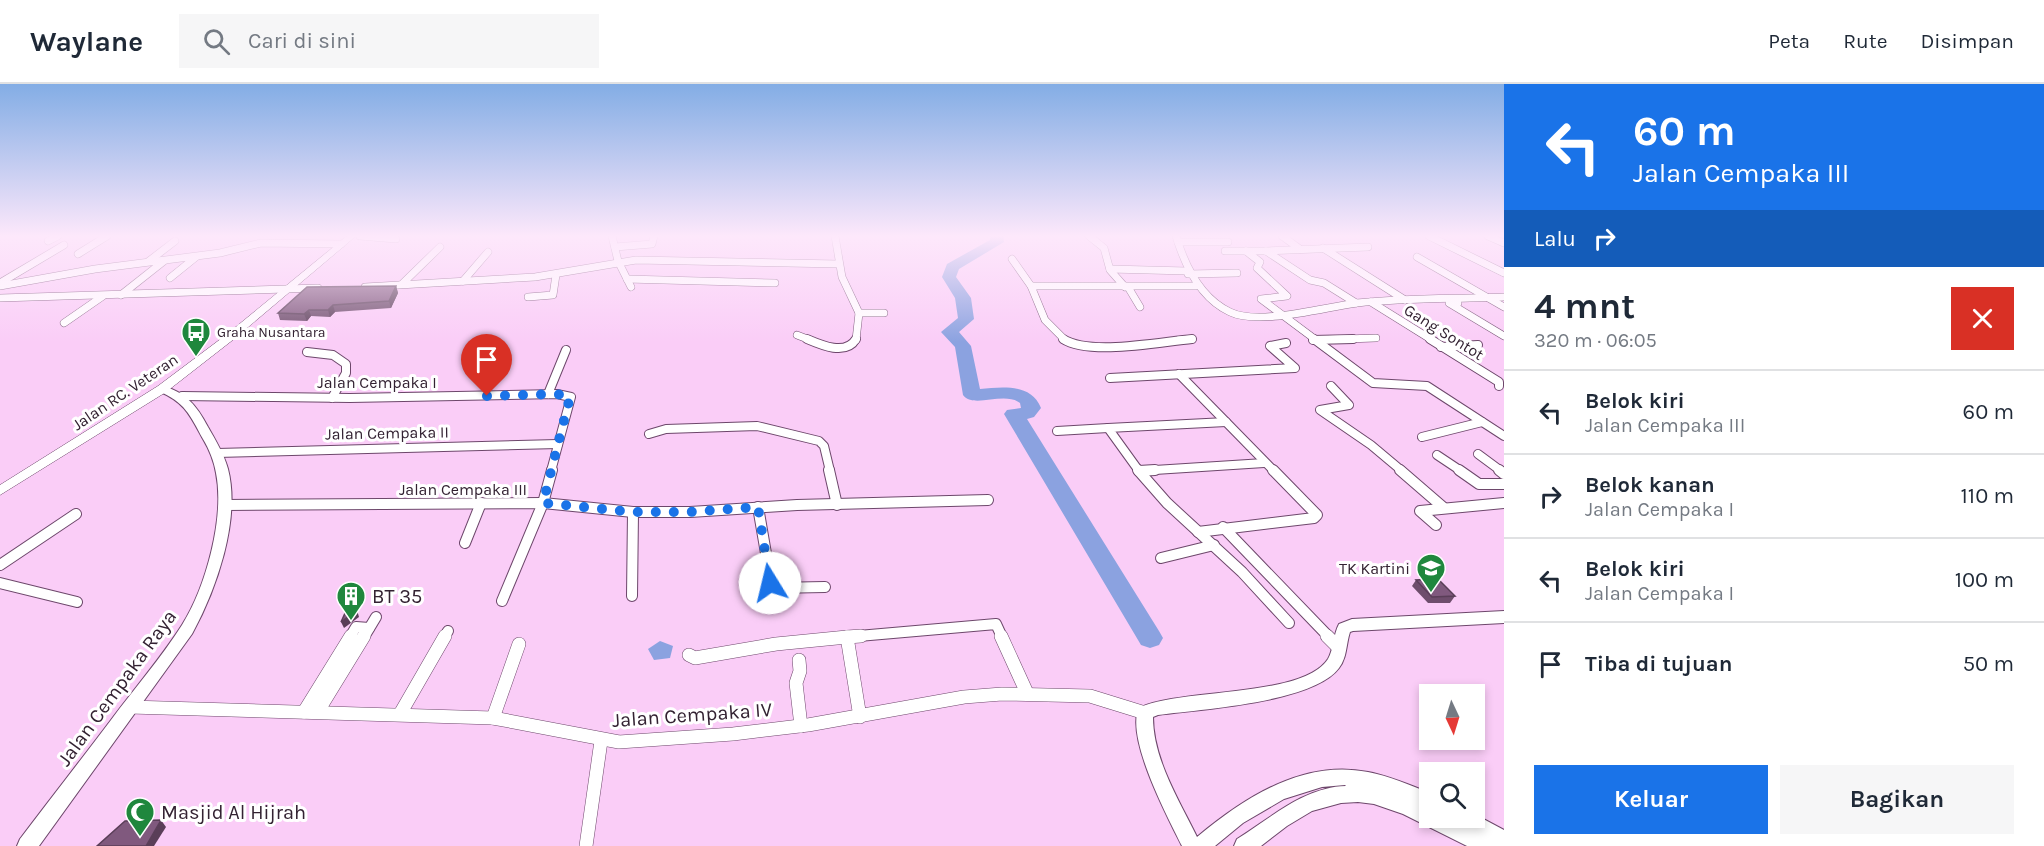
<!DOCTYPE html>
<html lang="id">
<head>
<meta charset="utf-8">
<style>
  :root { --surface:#fff; --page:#f6f6f7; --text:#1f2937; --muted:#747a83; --line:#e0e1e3; --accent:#1a73e8 }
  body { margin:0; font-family:Karla,sans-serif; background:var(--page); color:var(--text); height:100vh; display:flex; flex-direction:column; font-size:22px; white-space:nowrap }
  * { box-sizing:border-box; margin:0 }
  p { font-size:20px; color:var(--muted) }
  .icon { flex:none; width:33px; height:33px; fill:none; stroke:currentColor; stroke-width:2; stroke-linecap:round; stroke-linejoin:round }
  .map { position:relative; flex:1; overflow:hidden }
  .side { display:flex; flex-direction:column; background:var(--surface); width:540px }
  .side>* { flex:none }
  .top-card { background:#1a73e8; color:#fff; overflow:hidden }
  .needle { width:39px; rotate:176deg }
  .controls { position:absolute; left:1419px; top:600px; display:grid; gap:12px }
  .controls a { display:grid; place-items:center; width:66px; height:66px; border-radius:0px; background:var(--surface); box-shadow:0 3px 9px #0003; font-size:30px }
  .pin { position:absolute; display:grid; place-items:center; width:51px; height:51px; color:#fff; margin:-62px -26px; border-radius:50% 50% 50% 0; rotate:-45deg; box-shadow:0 0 6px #0007 }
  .pin .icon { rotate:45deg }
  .me { position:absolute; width:66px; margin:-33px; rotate:351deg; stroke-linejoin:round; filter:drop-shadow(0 0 4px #0008) }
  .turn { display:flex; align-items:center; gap:21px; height:126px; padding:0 30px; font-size:27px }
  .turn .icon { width:78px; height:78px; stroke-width:2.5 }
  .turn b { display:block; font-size:42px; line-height:51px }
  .then { display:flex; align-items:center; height:57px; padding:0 30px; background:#0003; gap:12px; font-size:22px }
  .round { display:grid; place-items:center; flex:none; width:63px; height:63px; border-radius:0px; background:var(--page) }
  .summary { display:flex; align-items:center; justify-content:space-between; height:102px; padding:0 30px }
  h1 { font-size:36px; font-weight:700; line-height:45px }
  .primary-button { display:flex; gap:12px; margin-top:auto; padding:12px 30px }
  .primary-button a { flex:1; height:69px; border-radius:0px; background:var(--accent); color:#fff; font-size:24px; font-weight:700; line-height:69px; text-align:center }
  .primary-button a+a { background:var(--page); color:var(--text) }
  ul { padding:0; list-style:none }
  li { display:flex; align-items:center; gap:18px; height:84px; padding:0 30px; border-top:2px solid var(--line) }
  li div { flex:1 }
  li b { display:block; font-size:22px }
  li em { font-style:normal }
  header { display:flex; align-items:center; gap:36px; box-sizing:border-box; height:84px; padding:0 30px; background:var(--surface); border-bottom:2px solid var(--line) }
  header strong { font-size:28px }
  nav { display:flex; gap:33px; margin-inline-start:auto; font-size:21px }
  .search { width:420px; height:54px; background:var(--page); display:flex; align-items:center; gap:15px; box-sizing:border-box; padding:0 21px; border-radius:0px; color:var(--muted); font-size:22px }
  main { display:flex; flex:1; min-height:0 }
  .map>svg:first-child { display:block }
</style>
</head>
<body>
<header>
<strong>Waylane</strong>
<div class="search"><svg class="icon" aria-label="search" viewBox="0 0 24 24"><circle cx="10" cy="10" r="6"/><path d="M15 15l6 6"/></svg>Cari di sini</div>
<nav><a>Peta</a><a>Rute</a><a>Disimpan</a></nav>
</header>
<main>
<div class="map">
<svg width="1504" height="762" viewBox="0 0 1504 762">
  <rect width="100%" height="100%" fill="#facdf7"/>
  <polygon fill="#8ba2e0" points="660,557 673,562 670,574 654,576 648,565"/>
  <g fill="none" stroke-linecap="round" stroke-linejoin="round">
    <path fill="#8ba2e0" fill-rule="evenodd" d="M991 152H1003L1004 158 959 185 956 193 971 214 974 235 959 248 971 262 980 305C1002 303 1031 299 1041 324L1034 333 1027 335 1159 547 1163 554 1159 561 1150 564 1141 561 1004 330 1007 326 1021 324 1020 319C1004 307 973 325 963 311L955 263 941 248 958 234 955 214 942 193 947 180 990 156Z"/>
    <g stroke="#6d476b" stroke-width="8">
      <g id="minor-far3">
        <polyline points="360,152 396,155"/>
        <polyline points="612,152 618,177 631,203"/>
        <polyline points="835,152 842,193 859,229 884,229"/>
        <polyline points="1089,152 1104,164 1110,186 1125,203"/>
        <path d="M1176 152C1185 182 1200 214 1230 228 1259 242 1325 223 1357 219 1405 214 1455 215 1504 213"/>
        <polyline points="1282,152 1300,165"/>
        <polyline points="1429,152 1504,189"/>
        <polyline points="1488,152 1504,159"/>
        <polyline points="48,157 58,152"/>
        <polyline points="1178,158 1228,158"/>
        <polyline points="615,163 652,160 654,152"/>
        <polyline points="1323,164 1405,216"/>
        <polyline points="1225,167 1266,167 1310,196 1324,199 1356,219"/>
        <polyline points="1246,167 1260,178 1257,184 1287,212 1261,215 1316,256"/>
        <polyline points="1266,167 1368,163"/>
        <polyline points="78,170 107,152"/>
        <polyline points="1417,173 1504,223"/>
        <polyline points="1012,175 1031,202"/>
        <polyline points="149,177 175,157"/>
        <polyline points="1110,185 1187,187"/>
        <polyline points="1188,190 1237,189"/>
        <polyline points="170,194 196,173"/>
        <polyline points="627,195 775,199"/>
        <polyline points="463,197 488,168"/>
        <polyline points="0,199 64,161"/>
        <polyline points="402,200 440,163"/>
        <polyline points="0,202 95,185 220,169 261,159 341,160"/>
        <polyline points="365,203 535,193 636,176 839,180"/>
        <polyline points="1128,203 1140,223"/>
        <polyline points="121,211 164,177"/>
        <polyline points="528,213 553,211 556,191"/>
        <polyline points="0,214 318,204"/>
        <polyline points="1371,218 1432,256"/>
        <polyline points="1458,219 1449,219 1504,252"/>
        <polyline points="64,239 103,212"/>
        <polyline points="797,251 810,256"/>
        <polyline points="856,256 859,229"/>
        <polyline points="1065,256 1045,236 1031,202 1196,202"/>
        <polyline points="1179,256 1192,255"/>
        <polyline points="1313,256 1376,254"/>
      </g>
    </g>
    <g stroke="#6d476b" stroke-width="10">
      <g id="minor-far2">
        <path d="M807 255C821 261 846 272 856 255"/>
        <path d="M1063 255C1090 272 1159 258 1192 255"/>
        <polyline points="1314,255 1373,299 1427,302 1504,352"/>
        <polyline points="1430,255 1499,298 1499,302"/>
        <polyline points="1313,256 1353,255"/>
        <polyline points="1441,263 1478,261"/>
        <polyline points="307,268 333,271 346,280 346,289 332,314"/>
        <polyline points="1179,290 1274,387"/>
        <polyline points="1110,294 1295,284 1270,262 1286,259"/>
        <polyline points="1331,302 1349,321 1320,326 1371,361 1402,387"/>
        <polyline points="548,310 566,266"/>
        <polyline points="182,312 350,314 557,310 571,313 551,387"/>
        <polyline points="1057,347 1108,344"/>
        <polyline points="649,350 666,345 757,342 819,357 824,362 830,387"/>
        <polyline points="1422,353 1482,338"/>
        <polyline points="217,369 558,360"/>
        <polyline points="1478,370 1501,387"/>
        <polyline points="1437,371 1461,387"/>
        <polyline points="1139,387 1108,344 1226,338"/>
        <polyline points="1139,387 1264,379"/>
      </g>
    </g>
    <g stroke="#6d476b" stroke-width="12">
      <g id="minor-far1">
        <polyline points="829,386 837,421"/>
        <polyline points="1138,386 1167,419 1242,488 1289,539"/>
        <polyline points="1400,386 1444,424"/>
        <polyline points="1459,386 1479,400 1504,400"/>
        <polyline points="1499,386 1504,390"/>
        <polyline points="1139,387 1155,386"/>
        <polyline points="225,421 543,419 633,428 690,428 797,421 988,416"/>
        <polyline points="758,423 772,504 825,503"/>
        <polyline points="1436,441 1420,427 1504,419"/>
        <polyline points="1223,443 1329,553"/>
        <polyline points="1198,448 1314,434 1317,431 1273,386"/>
        <polyline points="465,459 481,419"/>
        <polyline points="1161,474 1214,461"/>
        <polyline points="0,481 76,430"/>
        <polyline points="0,499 77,518"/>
        <polyline points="632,512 633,428"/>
        <polyline points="502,517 543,419 552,386"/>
        <polyline points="350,553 356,543 369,544"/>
        <polyline points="364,553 376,533"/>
        <polyline points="444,553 448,547"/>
        <polyline points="845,553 847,553"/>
        <polyline points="847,553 996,540 1002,553"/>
      </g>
    </g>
    <g stroke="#6d476b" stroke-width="14">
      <g id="minor">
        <polyline points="1001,552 1027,609"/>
        <polyline points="1327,552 1338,563"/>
        <polyline points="689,571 695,574 776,560 847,553"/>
        <polyline points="799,576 800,587 796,599 801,642"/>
        <polyline points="130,623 493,634 619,658 733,650 808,641 964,613 1002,610 1090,612 1145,629"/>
        <polyline points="318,627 364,552"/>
        <polyline points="304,628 351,552"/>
        <polyline points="400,630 445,552"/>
        <polyline points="860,633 847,553 861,552"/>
        <polyline points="493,634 519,560"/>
        <polyline points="586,762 601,657"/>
      </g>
    </g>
    <g stroke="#6d476b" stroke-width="2">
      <g id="tertiary">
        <path d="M162 302C186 308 197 322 208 343 216 357 224 370 228 385 241 436 216 506 192 550L39 762H17L20 755C50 715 81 676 111 636 134 605 161 574 182 541 206 503 225 433 216 389 214 377 209 365 203 355 190 331 185 318 158 307L157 305Z"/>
        <path d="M1504 527V539L1353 547 1350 548C1346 560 1347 574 1339 584 1313 619 1200 625 1158 631L1153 633C1153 675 1179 716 1197 753 1245 713 1304 675 1368 688 1389 692 1410 701 1430 709V734H1449L1456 737 1455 734H1474V730L1504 746V762H1467L1403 730 1374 720 1358 718 1341 719 1312 727 1287 742 1261 762H1234L1237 755C1271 734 1304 703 1346 702L1345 701 1322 703 1284 715 1243 739 1215 762H1182C1168 734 1125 653 1139 624 1180 604 1303 614 1328 575 1334 565 1333 551 1339 540L1352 535Z"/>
      </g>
    </g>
    <g stroke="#6d476b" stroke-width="1">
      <polygon id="secondary" points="347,152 356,152 234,255 166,308 0,411 0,401 158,302 226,251"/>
    </g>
    <use href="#minor-far3" stroke="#fff" stroke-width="7"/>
    <use href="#minor-far2" stroke="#fff" stroke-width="8"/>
    <use href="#minor-far1" stroke="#fff" stroke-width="10"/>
    <use href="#minor" stroke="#fff" stroke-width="13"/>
    <use href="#tertiary" fill="#fff" fill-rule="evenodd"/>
    <use href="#secondary" fill="#fff" fill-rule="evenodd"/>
  </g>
  <g fill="#6e4d6c">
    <polygon points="396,202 398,209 391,224 335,228 330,233 311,232 307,237 280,236 278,229"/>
    <polygon points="1416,496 1455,512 1450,519 1428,519 1412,502"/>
  </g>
  <g fill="#5a3e58">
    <polygon points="396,202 398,209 391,224 389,217"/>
    <polygon points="333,221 335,228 330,233 328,226"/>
    <polygon points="309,226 311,232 307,237 304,230"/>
    <polygon points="357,526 359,533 344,544 341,538"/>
    <polygon points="161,736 166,743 154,762 146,762"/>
  </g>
  <g fill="#80597e" stroke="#5a3e58" stroke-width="1.5">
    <polygon points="396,202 389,217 333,221 328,226 309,226 304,230 278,229 307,203"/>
    <polygon points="1438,495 1455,512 1432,513 1416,496"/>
    <polygon points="357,526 341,538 346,527"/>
    <polygon points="161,736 146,762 97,762 125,737"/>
  </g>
  <linearGradient id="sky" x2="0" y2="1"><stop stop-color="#83ade5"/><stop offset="0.59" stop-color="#fde8fb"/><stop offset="1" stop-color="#fde8fb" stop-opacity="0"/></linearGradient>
  <rect width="1504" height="258" fill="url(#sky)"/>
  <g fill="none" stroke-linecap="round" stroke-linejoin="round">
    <polyline stroke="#1a73e8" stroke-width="10" stroke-dasharray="0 18" points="487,312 557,310 570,313 543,419 633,428 690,428 758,423 770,499"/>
  </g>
  <defs>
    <g id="bus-pin" transform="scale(1.5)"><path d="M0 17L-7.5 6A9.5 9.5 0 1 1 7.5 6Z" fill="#1f873d" stroke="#fff"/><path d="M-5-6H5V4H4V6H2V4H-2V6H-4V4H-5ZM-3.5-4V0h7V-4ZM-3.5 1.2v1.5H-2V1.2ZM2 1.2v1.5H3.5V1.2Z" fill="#fff"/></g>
    <g id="school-pin" transform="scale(1.5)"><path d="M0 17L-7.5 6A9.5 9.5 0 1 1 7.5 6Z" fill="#1f873d" stroke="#fff"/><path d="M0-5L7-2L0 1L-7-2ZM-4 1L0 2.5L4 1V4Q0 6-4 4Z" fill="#fff"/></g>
    <g id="building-pin" transform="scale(1.5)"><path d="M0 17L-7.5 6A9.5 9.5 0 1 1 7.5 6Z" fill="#1f873d" stroke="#fff"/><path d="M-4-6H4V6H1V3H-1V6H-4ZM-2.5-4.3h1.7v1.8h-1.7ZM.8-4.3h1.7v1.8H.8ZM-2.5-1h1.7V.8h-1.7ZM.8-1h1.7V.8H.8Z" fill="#fff"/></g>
    <g id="mosque-pin" transform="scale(1.5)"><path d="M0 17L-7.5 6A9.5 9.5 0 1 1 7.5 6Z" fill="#1f873d" stroke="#fff"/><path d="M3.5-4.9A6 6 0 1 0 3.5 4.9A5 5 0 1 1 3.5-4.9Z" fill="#fff"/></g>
  </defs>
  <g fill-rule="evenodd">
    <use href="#bus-pin" x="196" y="248"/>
    <use href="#school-pin" x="1431" y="484"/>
    <use href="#building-pin" x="351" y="512"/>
    <use href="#mosque-pin" x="140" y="728"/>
  </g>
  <g text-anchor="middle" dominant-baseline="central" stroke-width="6" stroke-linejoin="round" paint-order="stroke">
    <g font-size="14" fill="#332232" stroke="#fff" text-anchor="start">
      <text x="217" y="248">Graha Nusantara</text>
    </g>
    <g font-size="16" fill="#332232" stroke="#fff">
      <text transform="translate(1444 248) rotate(32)">Gang Sontot</text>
      <text x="377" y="298">Jalan Cempaka I</text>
      <text transform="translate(125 308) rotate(-34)">Jalan RC. Veteran</text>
      <text transform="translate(387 349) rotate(-1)">Jalan Cempaka II</text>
      <text x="463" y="405">Jalan Cempaka III</text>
    </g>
    <g font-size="16" fill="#332232" stroke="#fff" text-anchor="end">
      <text x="1410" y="484">TK Kartini</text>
    </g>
    <g font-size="20" fill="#332232" stroke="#fff" text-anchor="start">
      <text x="372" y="512">BT 35</text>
      <text x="161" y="728">Masjid Al Hijrah</text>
    </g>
    <g font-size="20" fill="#332232" stroke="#fff">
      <text transform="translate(117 604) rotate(-54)">Jalan Cempaka Raya</text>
      <text transform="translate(692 631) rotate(-4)">Jalan Cempaka IV</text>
    </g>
  </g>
</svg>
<div class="controls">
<a><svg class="needle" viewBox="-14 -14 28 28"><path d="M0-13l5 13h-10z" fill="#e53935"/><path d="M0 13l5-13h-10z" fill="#747a83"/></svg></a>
<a><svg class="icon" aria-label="search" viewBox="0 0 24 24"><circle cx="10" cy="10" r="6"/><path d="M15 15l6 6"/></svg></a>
</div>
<div class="pin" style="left:487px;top:312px;background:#d93025"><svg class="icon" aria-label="arrive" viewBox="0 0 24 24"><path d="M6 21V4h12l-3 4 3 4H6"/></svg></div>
<svg class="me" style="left:770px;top:499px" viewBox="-20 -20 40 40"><circle r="19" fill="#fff"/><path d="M0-13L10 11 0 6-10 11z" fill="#1a73e8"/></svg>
</div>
<section class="side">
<div class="top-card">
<div class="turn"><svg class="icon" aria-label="left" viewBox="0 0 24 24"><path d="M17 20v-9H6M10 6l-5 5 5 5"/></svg><div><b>60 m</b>Jalan Cempaka III</div></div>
<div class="then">Lalu<svg class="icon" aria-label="right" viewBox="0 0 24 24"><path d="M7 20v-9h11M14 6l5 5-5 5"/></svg></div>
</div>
<div class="summary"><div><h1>4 mnt</h1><p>320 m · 06:05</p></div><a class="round" style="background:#d93025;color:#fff"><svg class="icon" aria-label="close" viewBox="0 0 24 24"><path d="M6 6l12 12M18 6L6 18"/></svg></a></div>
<ul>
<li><svg class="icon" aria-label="left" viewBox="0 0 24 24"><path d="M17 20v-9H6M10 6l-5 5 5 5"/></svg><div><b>Belok kiri</b><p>Jalan Cempaka III</p></div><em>60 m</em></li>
<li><svg class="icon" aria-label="right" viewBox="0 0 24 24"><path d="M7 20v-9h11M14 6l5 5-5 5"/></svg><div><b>Belok kanan</b><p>Jalan Cempaka I</p></div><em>110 m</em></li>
<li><svg class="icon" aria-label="left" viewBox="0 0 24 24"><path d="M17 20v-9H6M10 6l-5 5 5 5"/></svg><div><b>Belok kiri</b><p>Jalan Cempaka I</p></div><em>100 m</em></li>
<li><svg class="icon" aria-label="arrive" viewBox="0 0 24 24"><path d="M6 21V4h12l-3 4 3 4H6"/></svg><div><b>Tiba di tujuan</b></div><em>50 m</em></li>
</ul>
<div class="primary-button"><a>Keluar</a><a>Bagikan</a></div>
</section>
</main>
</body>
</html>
